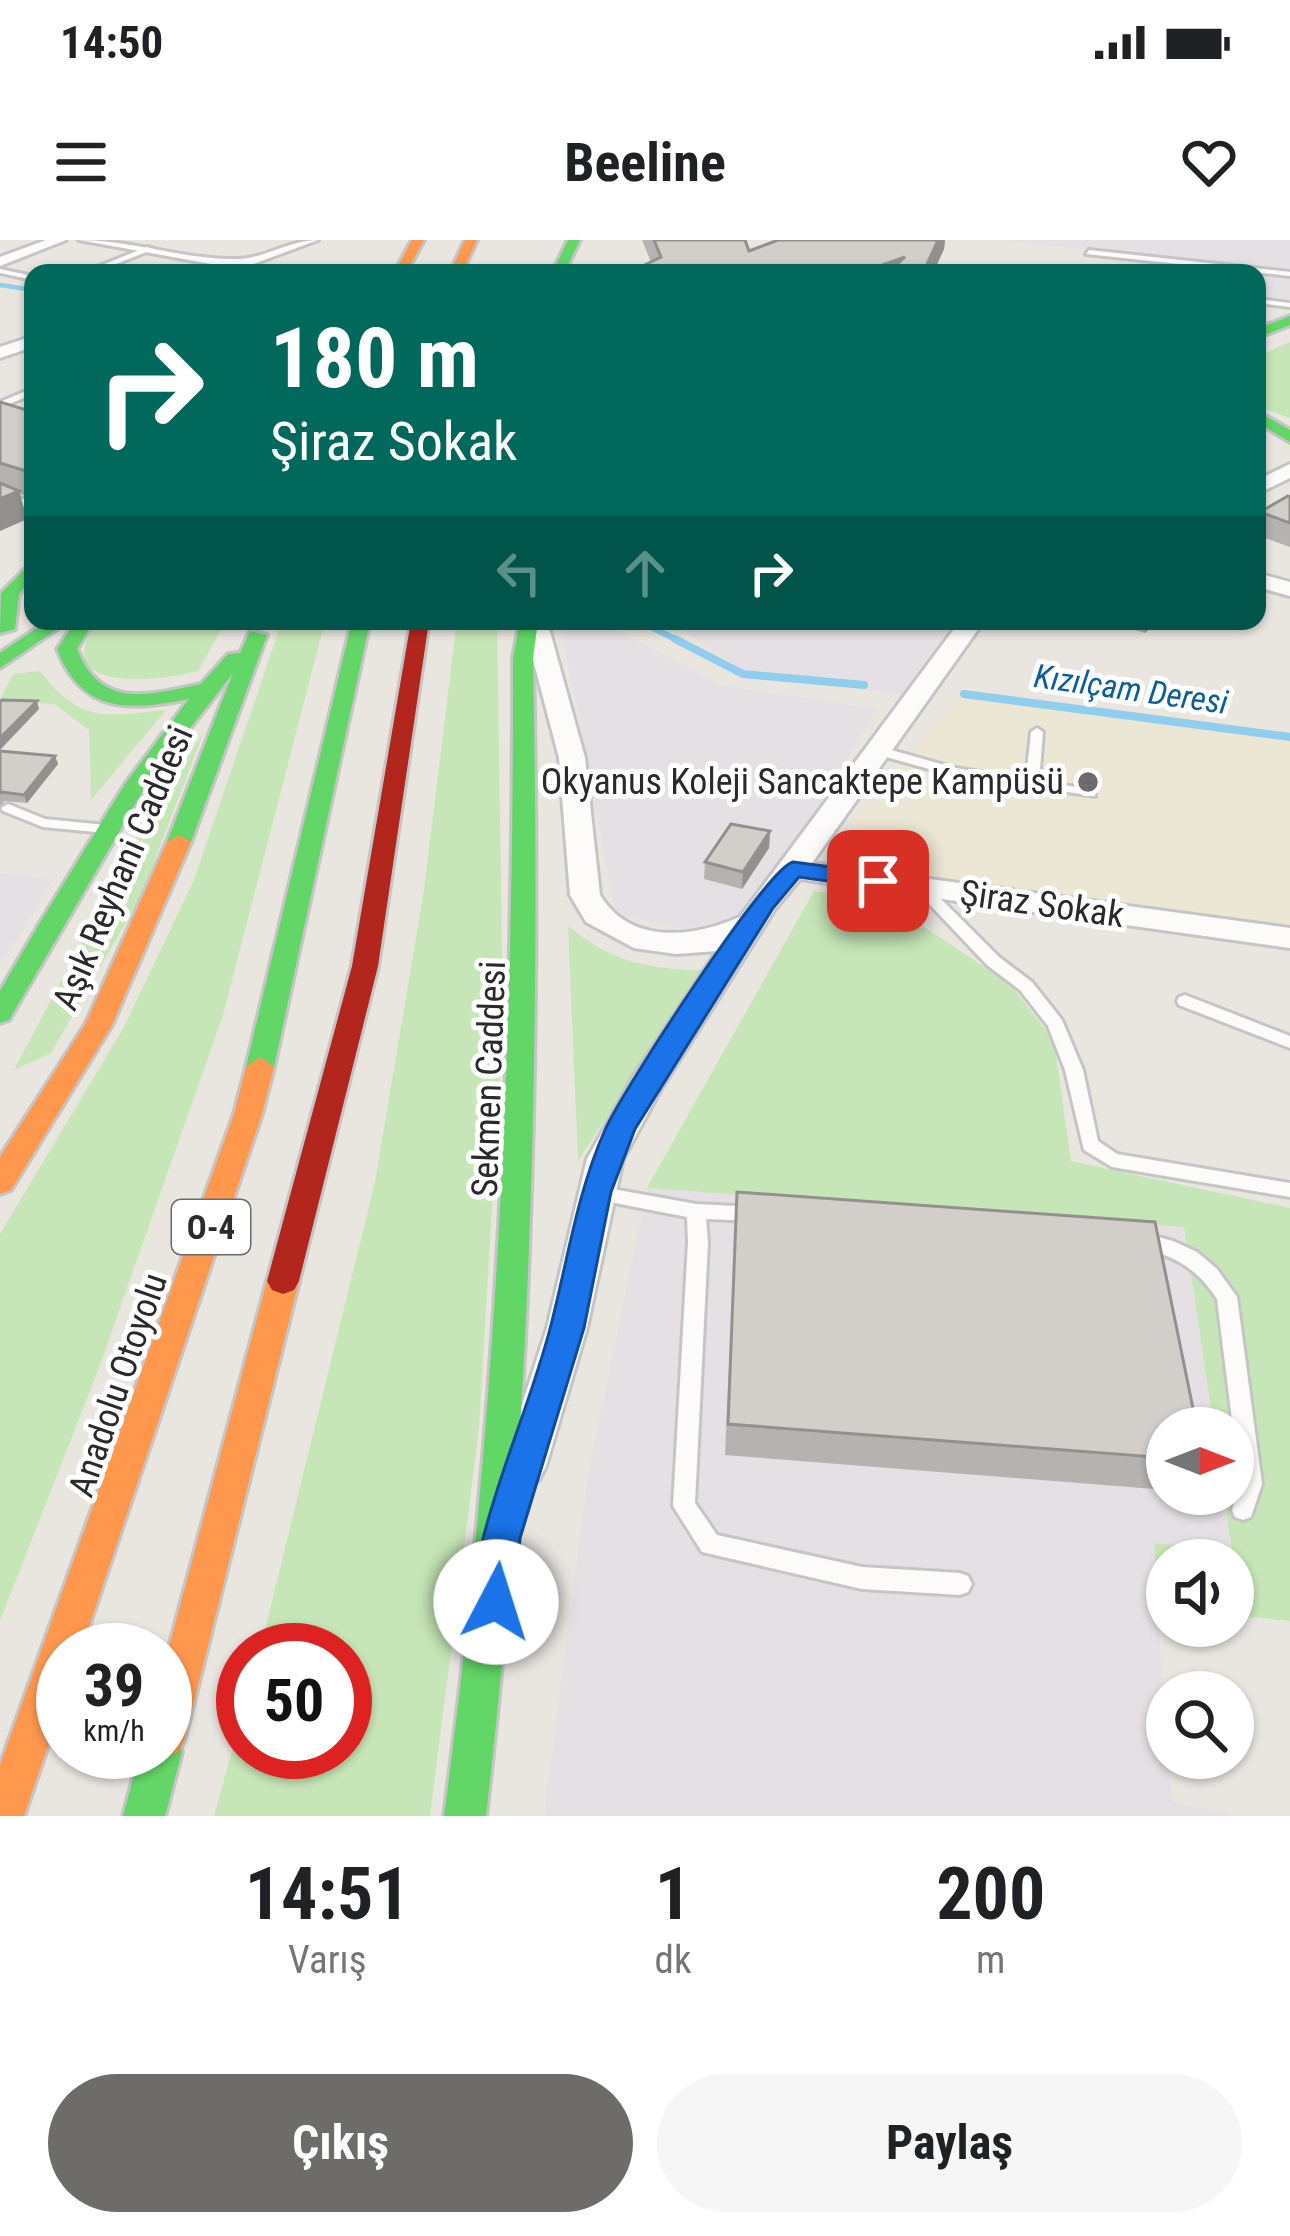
<!DOCTYPE html>
<html lang="tr">
<head>
<meta charset="utf-8">
<style>
  :root { --surface:#fff; --page:#f6f6f6; --text:#202124; --muted:#757577; --accent:#6d6c6a }
  body { margin:0; font-family:"Roboto Condensed",sans-serif; background:var(--page); color:var(--text); height:100vh; display:flex; flex-direction:column; font-size:45px; white-space:nowrap }
  * { box-sizing:border-box; margin:0 }
  p { font-size:39px; color:var(--muted) }
  .icon { flex:none; width:66px; height:66px; fill:none; stroke:currentColor; stroke-width:2; stroke-linecap:round; stroke-linejoin:round }
  .map { position:relative; height:1576px; overflow:hidden }
  .details { display:flex; flex-direction:column; background:var(--surface); flex:1 }
  .details>* { flex:none }
  .guide { position:absolute; left:24px; top:24px; width:1242px; height:366px; border-radius:24px; box-shadow:0 3px 9px #0004; background:#00695c; color:#fff; overflow:hidden }
  .needle { width:78px; rotate:90deg }
  .tools { position:absolute; left:1146px; top:1167px; display:grid; gap:24px }
  .tools a { display:grid; place-items:center; width:108px; height:108px; border-radius:50%; background:var(--surface); box-shadow:0 3px 9px #0004; font-size:60px }
  .speed { position:absolute; left:36px; top:1383px; display:flex; gap:24px; font-size:60px; font-weight:700; text-align:center }
  .speed>* { display:grid; place-content:center; width:156px; height:156px; border-radius:50%; background:var(--surface); box-shadow:0 3px 9px #0004; line-height:1 }
  .speed small { font-size:30px; font-weight:400 }
  .speed .limit { border:18px solid #d22; background:#fff; color:#111 }
  .pin { position:absolute; display:grid; place-items:center; width:102px; height:102px; color:#fff; margin:-51px; border-radius:24px; box-shadow:0 6px 18px #0006 }
  .me { position:absolute; width:132px; margin:-66px; rotate:5deg; stroke-linejoin:round; filter:drop-shadow(0 0 9px #0008) }
  .turn { display:flex; align-items:center; gap:42px; height:252px; padding:0 48px; font-size:54px }
  .turn .icon { width:156px; height:156px; stroke-width:2.5 }
  .turn b { display:block; font-size:84px; line-height:102px }
  .lanes { display:flex; align-items:center; height:114px; padding:0 48px; background:#0003; justify-content:center; gap:60px; direction:ltr }
  .lanes .off { opacity:.35 }
  .eta { display:flex; justify-content:space-evenly; align-items:center; height:204px; text-align:center }
  .eta b { font-size:72px; font-weight:700; line-height:84px }
  .action { display:flex; gap:24px; margin-top:auto; padding:24px 48px }
  .action a { flex:1; height:138px; border-radius:72px; background:var(--accent); color:#fff; font-size:48px; font-weight:700; line-height:138px; text-align:center }
  .action a+a { background:var(--page); color:var(--text) }
  .status { display:flex; justify-content:space-between; align-items:center; height:84px; padding:0 60px; background:var(--surface); direction:ltr }
  .status svg { height:33px; fill:currentColor }
  header { display:flex; justify-content:space-between; align-items:center; height:156px; padding:0 48px; background:var(--surface); font-size:54px; font-weight:700 }
  .map>svg:first-child { display:block }
</style>
</head>
<body>
<div class="status"><b>14:50</b><svg viewBox="0 0 49 12"><path d="M0 12V9h3v3zM5 12V6h3v6zM10 12V3h3v9zM15 12V0h3v12zM26 1h20v11H26zM47 4h2v5h-2z"/></svg></div>
<header><svg class="icon" aria-label="menu" viewBox="0 0 24 24"><path d="M4 6h16M4 12h16M4 18h16"/></svg>Beeline<svg class="icon" aria-label="heart" viewBox="0 0 24 24"><path d="M12 20l-8-8c-3-5 5-10 8-4 3-6 11-1 8 4z"/></svg></header>
<div class="map">
<svg width="1290" height="1576" viewBox="0 0 1290 1576">
  <rect width="100%" height="100%" fill="#e9e6e0"/>
  <g fill="#e4e0e3">
    <polygon points="996,0 1290,0 1290,59 1257,56 1257,33 1144,33 1132,15"/>
    <polygon points="572,381 598,381 722,445 877,469 754,674 683,689 615,673 561,385"/>
    <polygon points="668,381 965,381 903,455 748,433"/>
    <polygon points="0,633 53,639 0,726"/>
    <polygon points="647,948 1184,987 1214,1188 1167,1188 1167,1254 1224,1254 1232,1311 1154,1304 1167,1518 1173,1562 1240,1576 544,1576 587,1242"/>
  </g>
  <polygon fill="#ece7d4" points="966,449 1290,490 1290,685 887,633 843,594"/>
  <g fill="#c6e6b7">
    <polygon points="1290,102 1290,178 1257,166 1257,117"/>
    <path d="M97 381H226L198 431C161 441 46 455 97 381Z"/>
    <polygon points="282,381 325,381 223,775 100,1125 0,1381 0,994 124,787 194,640"/>
    <polygon points="457,381 497,381 503,780 479,1189 430,1576 214,1576 243,1471 243,1512 345,1512 345,1410 260,1410 375,942 424,649"/>
    <path d="M40 431C81 484 103 476 166 470L91 560 89 490 54 464 0 460 13 434Z"/>
    <polygon points="204,492 141,656 51,813 14,830 149,575"/>
    <polygon points="814,651 882,659 1011,745 1054,801 1071,921 1290,968 1290,1381 1233,1375 1233,1320 1167,1320 1167,1368 1158,1367 1154,1303 1232,1310 1224,1254 1233,1254 1233,1188 1214,1188 1184,987 647,948"/>
    <path d="M568 686C609 721 650 730 703 730L578 921Z"/>
  </g>
  <g fill="none" stroke-linecap="round" stroke-linejoin="round">
    <polyline stroke="#8fceee" stroke-width="4.5" points="0,45 33,50"/>
    <polyline stroke="#8fceee" stroke-width="6" points="639,381 681,402"/>
    <g stroke="#8fceee" stroke-width="8">
      <polyline points="675,399 743,434 864,445"/>
      <polyline points="964,454 1290,497"/>
    </g>
    <g stroke="#c6c5c6" stroke-width="6">
      <g id="lane">
        <polygon points="147,7 154,9 93,33 82,33"/>
        <polygon points="1089,10 1290,32 1290,36 1086,14"/>
        <polygon points="0,29 33,36 33,40 0,33"/>
        <polygon points="1257,59 1290,63 1290,67 1257,63"/>
        <polygon points="33,148 33,154 0,168 0,162"/>
        <polygon points="1037,488 1043,492 1039,541 1095,550 1095,556 954,536 872,513 870,510 877,506 955,528 1026,539 1031,492"/>
        <polygon points="8,564 45,579 106,585 113,589 106,593 43,587 3,571 1,568"/>
        <polygon points="921,642 926,644 999,717 1032,742 1062,780 1083,830 1098,901 1117,914 1290,943 1290,957 1112,927 1084,910 1065,830 1048,786 1020,750 987,725 916,650 914,647"/>
        <polygon points="1185,755 1290,796 1290,808 1179,765 1177,761 1179,757"/>
        <polygon points="596,946 696,964 755,967 762,969 764,974 762,979 755,981 706,979 708,1002 695,1263 717,1295 862,1327 960,1333 968,1336 972,1344 968,1352 960,1355 862,1349 702,1312 673,1266 688,1002 687,977 589,958 587,953 589,948"/>
        <path d="M1139 992 1173 1001 1197 1012 1217 1029 1237 1057 1262 1244 1251 1277 1243 1280 1235 1277 1232 1270 1240 1244 1217 1059C1193 1023 1172 1016 1132 1005L1129 1000 1132 995Z"/>
      </g>
    </g>
    <g stroke="#c6c5c6" stroke-width="6">
      <g id="street">
        <polygon points="46,0 66,0 0,26 0,17"/>
        <path d="M79 0C132 0 185 20 237 19 264 19 289 0 318 0L229 33H215L222 26Z"/>
        <polygon points="33,96 33,107 0,118 0,107"/>
        <polygon points="1290,224 1290,238 1257,254 1257,240"/>
        <polygon points="0,250 33,263 33,276 0,263"/>
        <polygon points="1257,333 1290,342 1290,356 1257,347"/>
        <path d="M523 381H547L585 518 600 655C631 706 694 697 740 677L960 381H984L812 623 1290 688V708L800 639 775 669 661 849 623 919 587 1088 546 1226 539 1240 524 1246 509 1240 502 1226 547 1088 587 919 635 834 717 711 676 714 634 708 586 682 570 655 559 518Z"/>
      </g>
    </g>
    <g stroke="#c6c5c6" stroke-width="6">
      <g id="fast">
        <polygon points="568,0 580,0 564,33 552,33"/>
        <polygon points="1290,76 1290,85 1257,98 1257,89"/>
        <polygon points="1257,171 1290,190 1290,202 1257,182"/>
        <polygon points="33,321 33,337 19,354 15,389 0,393 1,353"/>
        <polygon points="47,381 69,381 0,428 0,413"/>
        <path d="M76 381H94L77 409C101 470 148 455 201 444L228 414 240 413 250 391 267 395 191 602 179 609 167 602 233 433 147 544 9 780 0 783V751L41 681 125 544 189 459C129 471 82 474 57 409Z"/>
        <polygon points="352,381 370,381 274,827 260,837 246,827"/>
        <path d="M520 381H538L533 418C541 806 531 1190 486 1576H444C496 1191 514 806 513 418Z"/>
        <polygon points="165,1493 176,1497 182,1512 165,1576 123,1576 140,1512 165,1512"/>
      </g>
    </g>
    <g stroke="#c6c5c6" stroke-width="6">
      <g id="slow">
        <polygon points="412,0 424,0 406,33 394,33"/>
        <polygon points="465,0 477,0 462,33 450,33"/>
        <polygon points="179,595 191,602 112,785 11,950 0,954 0,917 86,783 167,602"/>
        <polygon points="260,817 274,827 262,874 81,1410 63,1410 63,1462 24,1576 0,1576 0,1525 234,874 246,827"/>
        <polygon points="283,1028 294,1032 299,1041 185,1498 179,1512 165,1518 150,1512 165,1512 165,1422 267,1041 272,1032"/>
      </g>
    </g>
    <g stroke="#c6c5c6" stroke-width="6">
      <polygon id="jam" points="411,381 429,381 378,726 299,1041 294,1050 283,1054 272,1050 267,1041 352,726"/>
    </g>
    <use href="#lane" fill="#fcfbfa" fill-rule="evenodd"/>
    <use href="#street" fill="#fcfbfa" fill-rule="evenodd"/>
    <use href="#fast" fill="#63d668" fill-rule="evenodd"/>
    <use href="#slow" fill="#ff974d" fill-rule="evenodd"/>
    <use href="#jam" fill="#b3261e" fill-rule="evenodd"/>
  </g>
  <g fill="#b5b2af">
    <polygon points="642,0 745,0 749,11 778,0 945,0 944,9 933,33 630,33 651,22"/>
    <polygon points="0,162 33,172 33,258 20,254 27,279 0,291"/>
    <polygon points="1290,257 1290,307 1257,295 1257,282 1260,272"/>
    <polygon points="1105,381 1156,381 1145,393"/>
    <polygon points="0,511 55,516 58,524 27,563 5,561 0,566"/>
    <polygon points="770,591 769,608 742,649 704,639 705,622"/>
    <polygon points="737,952 1167,1188 1167,1250 725,1215"/>
  </g>
  <g fill="#93918e">
    <polygon points="938,0 945,0 944,9 933,33 923,33"/>
    <polygon points="905,17 903,33 860,33"/>
    <polygon points="19,251 27,279 0,291 0,259"/>
    <polygon points="1148,381 1156,381 1145,393"/>
    <polygon points="37,461 39,469 0,510 0,498"/>
    <polygon points="55,516 58,524 27,563 24,555"/>
    <polygon points="770,591 769,608 742,649 743,632"/>
  </g>
  <g fill="#d2cfcb" stroke="#93918e" stroke-width="3">
    <polygon points="654,0 745,0 749,11 778,0 938,0 923,33 887,33 905,17 860,33 630,32 661,17"/>
    <polygon points="0,162 33,172 33,245 29,246 26,231 0,223"/>
    <polygon points="0,243 19,251 0,259"/>
    <polygon points="1288,256 1290,257 1290,283 1260,272"/>
    <polygon points="2,460 37,461 0,498 0,462"/>
    <polygon points="0,511 55,516 24,555 1,552 0,554"/>
    <polygon points="731,584 770,591 743,632 705,622"/>
    <polygon points="737,952 1155,982 1197,1188 1167,1188 1167,1218 728,1184"/>
  </g>
  <path fill="#1a73e8" stroke="#114b97" stroke-width="3" d="M793 622 878 633 891 641 878 648 799 637 773 668 635 889 611 952 584 1088 520 1298 515 1362 510 1376 496 1381 482 1376C473 1354 478 1318 484 1295 502 1224 533 1156 551 1085 568 1019 577 953 605 890 621 853 766 629 793 622Z"/>
  <circle fill="#6d6c6a" stroke="#fff" stroke-width="4.5" cx="1088" cy="542" r="12"/>
  <g text-anchor="middle" dominant-baseline="central" stroke-width="10" stroke-linejoin="round" paint-order="stroke">
    <g font-size="33" font-style="italic" fill="#075fa2" stroke="#fff">
      <text transform="translate(1131 449) rotate(8)">Kızılçam Deresi</text>
    </g>
    <rect fill="#fff" stroke="#6a6a6a" stroke-width="3" x="172" y="960" width="78" height="54" rx="9"/>
    <g font-size="33" font-weight="bold" fill="#2a2a2a">
      <text x="211" y="987">O-4</text>
    </g>
    <g font-size="36" fill="#2a2a2a" stroke="#fff" text-anchor="end">
      <text x="1064" y="542">Okyanus Koleji Sancaktepe Kampüsü</text>
    </g>
    <g font-size="36" fill="#2a2a2a" stroke="#fff">
      <text transform="translate(123 628) rotate(-67)">Aşık Reyhani Caddesi</text>
      <text transform="translate(1042 664) rotate(8)">Şiraz Sokak</text>
      <text transform="translate(489 839) rotate(-88)">Sekmen Caddesi</text>
      <text transform="translate(118 1145) rotate(-71)">Anadolu Otoyolu</text>
    </g>
  </g>
</svg>
<div class="tools">
<a><svg class="needle" viewBox="-14 -14 28 28"><path d="M0-13l5 13h-10z" fill="#e53935"/><path d="M0 13l5-13h-10z" fill="#757577"/></svg></a>
<a><svg class="icon" aria-label="sound" viewBox="0 0 24 24"><path d="M4 9h4l5-4v14l-5-4H4zM17 9q2 3 0 6"/></svg></a>
<a><svg class="icon" aria-label="search" viewBox="0 0 24 24"><circle cx="10" cy="10" r="6"/><path d="M15 15l6 6"/></svg></a>
</div>
<div class="speed"><div>39<small>km/h</small></div><div class="limit">50</div></div>
<div class="pin" style="left:878px;top:641px;background:#d93025"><svg class="icon" aria-label="arrive" viewBox="0 0 24 24"><path d="M6 21V4h12l-3 4 3 4H6"/></svg></div>
<svg class="me" style="left:496px;top:1362px" viewBox="-20 -20 40 40"><circle r="19" fill="#fff"/><path d="M0-13L10 11 0 6-10 11z" fill="#1a73e8"/></svg>
<div class="guide">
<div class="turn"><svg class="icon" aria-label="right" viewBox="0 0 24 24"><path d="M7 20v-9h11M14 6l5 5-5 5"/></svg><div><b>180 m</b>Şiraz Sokak</div></div>
<div class="lanes"><svg class="icon off" aria-label="left" viewBox="0 0 24 24"><path d="M17 20v-9H6M10 6l-5 5 5 5"/></svg><svg class="icon off" aria-label="ahead" viewBox="0 0 24 24"><path d="M12 20V5M6 11l6-6 6 6"/></svg><svg class="icon" aria-label="right" viewBox="0 0 24 24"><path d="M7 20v-9h11M14 6l5 5-5 5"/></svg></div>
</div>
</div>
<section class="details">
<div class="eta">
<div><b>14:51</b><p>Varış</p></div>
<div><b>1</b><p>dk</p></div>
<div><b>200</b><p>m</p></div>
</div>
<div class="action"><a>Çıkış</a><a>Paylaş</a></div>
</section>
</body>
</html>
